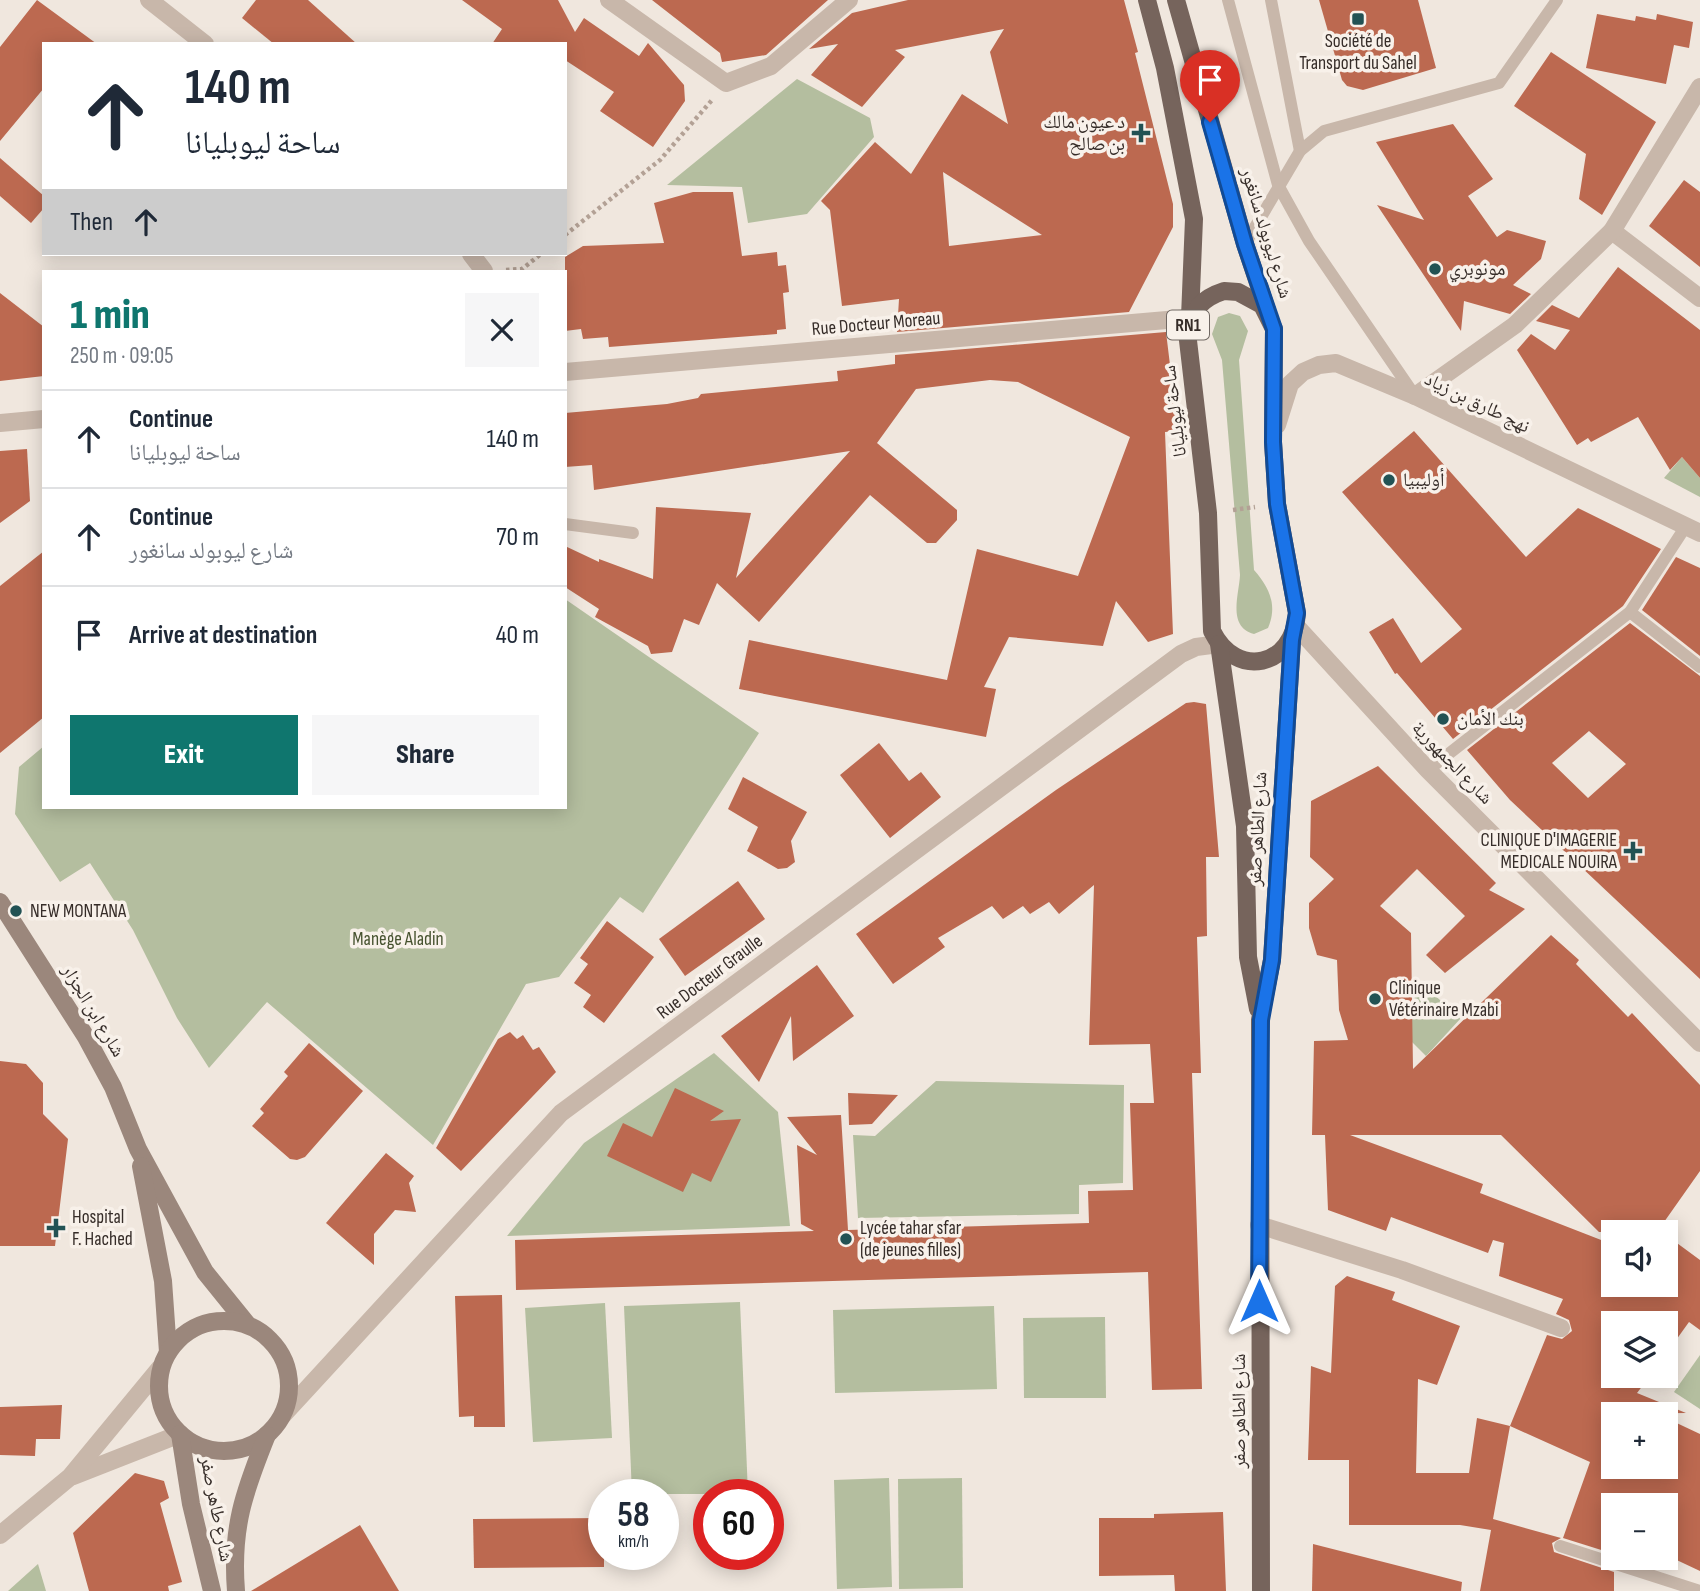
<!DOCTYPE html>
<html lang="en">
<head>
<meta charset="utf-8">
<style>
  :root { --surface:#fff; --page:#f6f6f7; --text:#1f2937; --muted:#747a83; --line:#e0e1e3; --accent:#0f766e }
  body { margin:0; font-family:"Sofia Sans Condensed","Noto Naskh Arabic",sans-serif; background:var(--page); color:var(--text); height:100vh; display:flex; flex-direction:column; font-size:26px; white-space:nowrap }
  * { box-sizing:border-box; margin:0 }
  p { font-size:23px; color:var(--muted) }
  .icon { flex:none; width:38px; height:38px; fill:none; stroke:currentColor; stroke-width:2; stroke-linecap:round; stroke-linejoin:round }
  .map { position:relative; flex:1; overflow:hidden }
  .drawer { position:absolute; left:42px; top:270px; width:525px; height:539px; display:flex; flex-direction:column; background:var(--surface); border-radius:0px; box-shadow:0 4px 18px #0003 }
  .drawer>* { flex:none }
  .top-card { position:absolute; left:42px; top:42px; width:525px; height:214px; border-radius:0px; box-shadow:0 4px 18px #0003; background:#fff; color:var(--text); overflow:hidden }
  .controls { position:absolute; left:1601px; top:1220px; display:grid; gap:14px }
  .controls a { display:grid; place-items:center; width:77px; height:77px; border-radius:0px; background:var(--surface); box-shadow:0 4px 18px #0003; font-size:35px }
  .speed { position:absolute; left:588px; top:1479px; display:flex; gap:14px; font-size:35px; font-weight:700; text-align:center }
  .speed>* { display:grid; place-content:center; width:91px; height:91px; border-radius:50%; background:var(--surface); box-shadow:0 4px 18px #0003; line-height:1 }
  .speed small { font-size:18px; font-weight:400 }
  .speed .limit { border:10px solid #d22; background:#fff; color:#111 }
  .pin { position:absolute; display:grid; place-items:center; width:60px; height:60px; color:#fff; margin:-72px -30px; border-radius:50% 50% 50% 0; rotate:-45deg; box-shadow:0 0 7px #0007 }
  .pin .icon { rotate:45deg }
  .me { position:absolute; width:77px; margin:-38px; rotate:0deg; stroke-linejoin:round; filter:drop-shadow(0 0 5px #0008) }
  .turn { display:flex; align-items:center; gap:24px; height:147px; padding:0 28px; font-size:32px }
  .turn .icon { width:91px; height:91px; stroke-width:2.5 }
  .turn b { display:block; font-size:49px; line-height:60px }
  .then { display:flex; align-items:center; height:66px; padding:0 28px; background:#0003; gap:14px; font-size:26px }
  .round { display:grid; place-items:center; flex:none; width:74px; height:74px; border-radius:0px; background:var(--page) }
  .head { display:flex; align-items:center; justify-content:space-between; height:119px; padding:0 28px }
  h1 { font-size:42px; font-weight:800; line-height:52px; color:var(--accent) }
  .primary-button { display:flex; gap:14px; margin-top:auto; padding:14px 28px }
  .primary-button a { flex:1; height:80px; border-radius:0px; background:var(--accent); color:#fff; font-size:28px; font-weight:800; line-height:80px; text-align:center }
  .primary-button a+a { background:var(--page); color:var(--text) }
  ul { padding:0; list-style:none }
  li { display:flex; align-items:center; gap:21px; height:98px; padding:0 28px; border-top:2px solid var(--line) }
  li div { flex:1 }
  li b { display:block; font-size:26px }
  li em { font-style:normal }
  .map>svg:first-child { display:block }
</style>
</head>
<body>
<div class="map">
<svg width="1700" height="1591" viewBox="0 0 1700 1591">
  <rect width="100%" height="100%" fill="#f0e7de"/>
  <g fill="#b4be9f">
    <polygon points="797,79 870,118 874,137 807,214 748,223 742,187 667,185"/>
    <path d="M1229 313 1240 316 1248 331 1239 360 1254 570C1269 587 1278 605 1268 628L1254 634C1227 627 1239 595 1240 575L1222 360 1212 334 1218 317Z"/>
    <polygon points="1682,457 1700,478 1700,497 1664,478"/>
    <polygon points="565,599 759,733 643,913 620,897 559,977 526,984 433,1145 267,1002 209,1068 177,1018 133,930 90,863 60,882 15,814 19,767 44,746 44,807 565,807"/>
    <polygon points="1419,982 1461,1018 1426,1056 1409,1039 1410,1019 1414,1016 1415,986"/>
    <polygon points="714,1053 778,1112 790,1226 507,1236 584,1143"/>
    <polygon points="936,1081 1124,1085 1123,1183 1079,1185 1079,1214 858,1218 853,1135 875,1136"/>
    <polygon points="740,1302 748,1494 632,1494 624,1306"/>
    <polygon points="605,1303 612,1438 533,1442 525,1308"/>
    <polygon points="994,1306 997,1389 835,1393 833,1310"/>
    <polygon points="1105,1317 1106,1398 1024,1398 1023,1318"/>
    <polygon points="1700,1355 1700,1409 1674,1392"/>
    <polygon points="889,1478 892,1587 837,1589 834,1480"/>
    <polygon points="962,1478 963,1588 899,1589 898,1479"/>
    <polygon points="38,1564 46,1591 8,1591"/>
  </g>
  <g fill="#bc6950" fill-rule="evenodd">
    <polygon points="37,0 97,44 44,44 44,88 0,141 0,47"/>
    <polygon points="256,0 308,0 357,44 274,44 242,18"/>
    <polygon points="462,0 558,0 575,32 584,18 639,56 648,43 684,85 685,101 653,147 600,111 614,92 565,60 567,44 492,44 502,29"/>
    <polygon points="652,0 828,0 766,55 722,62 720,53"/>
    <path d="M908 0H1124L1138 52 1135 53 1173 204V227L1129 312 897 332 899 299 842 306 830 210 821 201 875 142 911 174 962 94 1008 124 990 52 1004 29 895 50 905 57 862 107 811 75 838 44 809 49 852 13ZM943 172 1042 235 949 246Z"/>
    <polygon points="1319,0 1418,0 1436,68 1363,90 1347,86 1342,80"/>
    <polygon points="1597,14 1635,21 1636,16 1656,20 1657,14 1693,22 1689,48 1674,45 1666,84 1586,68"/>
    <polygon points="1551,52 1656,122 1602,215 1579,199 1586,154 1514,106"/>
    <polygon points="1453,124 1493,179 1468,196 1497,237 1507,230 1546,241 1541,259 1513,285 1531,294 1510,314 1464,301 1461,331 1377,205 1424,220 1376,142"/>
    <polygon points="0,158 44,196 44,208 31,223 0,196"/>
    <polygon points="1684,180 1700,192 1700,267 1649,226"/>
    <polygon points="693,192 733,192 742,256 777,252 778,266 786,265 789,292 783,293 786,329 777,330 777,334 609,347 608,337 583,339 581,329 565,331 565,257 583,246 664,243 654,203"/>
    <polygon points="1618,267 1700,330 1700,478 1682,457 1670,470 1638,417 1591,442 1588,438 1577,445 1517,350 1531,334 1555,350 1570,330 1536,321 1552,305 1579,318"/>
    <polygon points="0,293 44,327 44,376 0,381"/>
    <polygon points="1166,332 1178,431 1165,432 1173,634 1148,642 1116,601 1103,646 1009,637 984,687 996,689 986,737 739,689 749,640 947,680 977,549 1078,576 1130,437 1018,382 990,380 916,389 877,443 957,510 957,520 936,543 927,543 870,495 759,622 717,583 699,625 684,619 672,652 651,654 648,646 595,617 599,609 565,587 565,546 599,562 599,559 653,579 656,507 751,513 736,578 850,451 594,490 592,465 565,467 565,413 667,404 698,398 701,394 838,381 837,371 895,364 895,355"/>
    <polygon points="1414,431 1526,557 1578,508 1661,549 1623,606 1453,739 1397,673 1395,674 1369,632 1393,618 1421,663 1462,629 1342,492"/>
    <polygon points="27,449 30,501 0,523 0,451"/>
    <polygon points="44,551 44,717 0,753 0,586"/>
    <polygon points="1676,557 1700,568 1700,656 1642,610"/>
    <path d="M1630 623 1700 676V979L1510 800 1467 750ZM1589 731 1626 764 1588 798 1552 763Z"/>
    <polygon points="1194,702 1206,704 1219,857 1206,857 1207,936 1197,937 1201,1073 1192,1073 1202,1389 1152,1390 1148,1272 516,1290 515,1240 814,1231 801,1224 797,1145 817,1155 787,1117 841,1115 848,1230 1089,1223 1088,1191 1133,1190 1130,1103 1154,1103 1150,1044 1089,1045 1094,885 1059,914 1049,902 1030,914 1023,906 1003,919 992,906 938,938 945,947 893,984 856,934 1056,790 1186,703"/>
    <polygon points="879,743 909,781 921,772 941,797 890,838 840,775"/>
    <polygon points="1378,766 1496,883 1489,890 1525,909 1445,973 1426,955 1465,916 1417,869 1380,906 1411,933 1413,1069 1551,935 1579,960 1576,964 1628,1017 1632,1013 1700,1085 1700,1171 1657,1232 1599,1232 1501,1135 1350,1135 1483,1184 1480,1193 1614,1245 1614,1284 1666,1284 1666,1235 1700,1260 1700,1330 1689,1322 1666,1354 1666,1323 1614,1323 1614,1376 1650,1376 1637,1393 1686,1413 1614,1414 1614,1466 1666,1466 1666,1418 1700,1434 1700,1571 1666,1555 1666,1505 1614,1505 1614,1554 1563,1538 1590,1462 1510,1426 1493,1519 1561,1538 1552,1543 1554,1552 1614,1572 1614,1591 1480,1591 1491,1530 1460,1525 1349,1525 1349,1460 1308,1460 1311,1366 1331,1373 1335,1286 1347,1276 1395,1292 1392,1300 1460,1326 1437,1385 1418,1379 1416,1473 1469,1473 1477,1418 1510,1426 1547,1335 1562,1339 1572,1331 1569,1320 1556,1314 1563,1299 1499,1276 1504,1243 1493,1240 1488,1253 1391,1217 1386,1231 1328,1210 1325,1135 1312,1135 1314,1041 1348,1040 1339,1010 1337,960 1317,955 1309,928 1309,903 1334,879 1310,857 1311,801"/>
    <polygon points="743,777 807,812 791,841 795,862 787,868 778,869 747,851 758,827 728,809"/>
    <polygon points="738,881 765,919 685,976 659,939"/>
    <polygon points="607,921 654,957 604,1023 583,1007 591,995 574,983 588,964 580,958"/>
    <polygon points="817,965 854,1016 793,1061 791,1016 759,1082 721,1036"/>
    <polygon points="510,1032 517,1039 523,1035 533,1050 539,1047 556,1072 461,1171 436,1148 498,1039"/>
    <polygon points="309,1043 363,1091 305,1157 297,1160 290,1159 252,1126 264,1113 260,1109 288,1076 284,1072"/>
    <polygon points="0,1061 26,1064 43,1083 43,1114 68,1139 55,1246 0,1246"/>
    <polygon points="675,1088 724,1111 710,1121 741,1119 711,1182 692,1173 683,1192 607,1156 623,1123 652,1137"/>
    <polygon points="848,1093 898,1095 872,1124 849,1125"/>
    <polygon points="386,1153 414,1176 409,1183 416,1212 395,1210 374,1234 374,1265 326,1223"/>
    <polygon points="502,1295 505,1427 474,1427 474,1416 459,1417 455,1296"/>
    <polygon points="62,1405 60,1439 36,1439 35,1456 0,1455 0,1407"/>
    <polygon points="135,1473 164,1481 169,1498 160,1503 182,1582 168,1586 169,1591 89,1591 73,1533"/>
    <polygon points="1223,1512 1226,1591 1175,1591 1174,1575 1099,1576 1099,1518 1154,1518 1154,1514"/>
    <polygon points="604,1518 604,1567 474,1568 473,1519"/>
    <polygon points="360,1525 399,1591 251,1591"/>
    <polygon points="1313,1544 1462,1582 1461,1591 1312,1591"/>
  </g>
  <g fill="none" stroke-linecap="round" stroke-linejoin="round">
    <g stroke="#b3a195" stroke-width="4.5" stroke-dasharray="3.5 3.5" stroke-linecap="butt">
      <polyline points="565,235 660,160 712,100"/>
      <polyline points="506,270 522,269 541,254"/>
      <polyline points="1233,510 1255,507"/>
    </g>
    <g stroke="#c8b7aa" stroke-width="12">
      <polyline points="1228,0 1278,185 1309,241 1415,396"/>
      <polyline points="1271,0 1300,151"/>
      <polyline points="1245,244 1300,151 1324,131 1499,83 1557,0"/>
      <polyline points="565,524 633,533"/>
      <polyline points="1630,612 1700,667"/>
      <polyline points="1428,770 1630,612 1686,526"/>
      <polyline points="1560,1546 1700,1591"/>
    </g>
    <g stroke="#c8b7aa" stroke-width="18">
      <polyline points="149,0 205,44"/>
      <polyline points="609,0 726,83 771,66 849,0"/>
      <polyline points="1612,231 1700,298"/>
      <polyline points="471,254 484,271"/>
      <polyline points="565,372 1190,318"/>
      <polyline points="1415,396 1515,325 1612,231 1700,87"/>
      <polyline points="0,423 44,419"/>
      <polyline points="1277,425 1290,384 1303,372 1319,365 1336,363 1415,396 1700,533"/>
      <polyline points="1297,627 1428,770 1700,1043"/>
      <polyline points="1259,1225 1402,1270 1561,1328"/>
      <polyline points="283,1415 561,1113 1181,654 1196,647 1219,644"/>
      <polyline points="73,1476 180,1434"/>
      <polyline points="0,1535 70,1477 160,1368"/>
    </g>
    <g stroke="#9b877c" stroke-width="18">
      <polyline points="0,902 86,1037 113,1087 138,1149 205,1272 247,1324"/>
      <polyline points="141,1166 163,1281 168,1352"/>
      <circle cx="224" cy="1386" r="65"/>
      <polyline points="180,1434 191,1504 212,1591"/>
      <path d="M236 1591C231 1528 244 1492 267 1435"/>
    </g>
    <g stroke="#76645c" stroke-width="18">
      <polyline points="1147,0 1165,68 1194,219 1190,317"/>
      <polyline points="1176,0 1245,244 1267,310"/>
      <path d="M1224 291 1238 292 1262 305 1274 329 1273 442 1277 504 1297 613C1294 667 1236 680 1212 631L1208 513 1187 332C1192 310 1202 298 1224 291Z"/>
      <polyline points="1219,644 1245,826 1248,957 1258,1009"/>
      <polyline points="1261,1591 1260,1020 1272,960 1292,640"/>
    </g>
  </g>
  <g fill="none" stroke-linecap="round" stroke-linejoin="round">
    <g stroke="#114b97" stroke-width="18">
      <polyline id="route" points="1210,122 1245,244 1274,329 1273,442 1277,504 1297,613 1292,640 1272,960 1261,1020 1259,1301"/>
    </g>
    <use href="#route" stroke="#1a73e8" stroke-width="12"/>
  </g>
  <g fill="#225254" stroke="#f8f1ea" stroke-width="2.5">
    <rect x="1351" y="12" width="14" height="14" rx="3.5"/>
    <path d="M1137.5 122.5h7v7h7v7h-7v7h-7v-7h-7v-7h7z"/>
    <circle cx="1435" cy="269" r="7"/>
    <circle cx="1389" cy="480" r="7"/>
    <circle cx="1443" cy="719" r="7"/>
    <path d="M1629.5 840.5h7v7h7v7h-7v7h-7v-7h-7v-7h7z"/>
    <circle cx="16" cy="911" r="7"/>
    <circle cx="1375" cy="999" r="7"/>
    <path d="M52.5 1217.5h7v7h7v7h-7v7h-7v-7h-7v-7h7z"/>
    <circle cx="846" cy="1239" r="7"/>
  </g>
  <g text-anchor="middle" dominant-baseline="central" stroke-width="7" stroke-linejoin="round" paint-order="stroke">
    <rect fill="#f8f1ea" stroke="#706863" stroke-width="2" x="1167" y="310.5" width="42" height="29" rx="5"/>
    <g font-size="18" font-weight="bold" fill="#362d29">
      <text x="1188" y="325">RN1</text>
    </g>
    <g font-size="19" fill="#362d29" stroke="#f8f1ea" text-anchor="start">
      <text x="1358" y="41" text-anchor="middle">Société de<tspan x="1358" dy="22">Transport du Sahel</tspan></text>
      <text x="1125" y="122" text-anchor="end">د عيون مالك<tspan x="1125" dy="22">بن صالح</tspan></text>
      <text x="1449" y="269">مونوبري</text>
      <text x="1403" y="480">أوليبيا</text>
      <text x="1457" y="719">بنك الأمان</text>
      <text x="1617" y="840" text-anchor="end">CLINIQUE D'IMAGERIE<tspan x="1617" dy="22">MEDICALE NOUIRA</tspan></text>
      <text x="30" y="911">NEW MONTANA</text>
      <text x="1389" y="988">Clinique<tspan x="1389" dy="22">Vétérinaire Mzabi</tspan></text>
      <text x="72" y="1217">Hospital<tspan x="72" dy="22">F. Hached</tspan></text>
      <text x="860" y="1228">Lycée tahar sfar<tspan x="860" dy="22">(de jeunes filles)</tspan></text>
    </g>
    <g font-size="19" fill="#362d29" stroke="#f8f1ea">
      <text transform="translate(1266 233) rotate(73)">شارع ليوبولد سانغور</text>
      <text transform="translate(876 324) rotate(-5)">Rue Docteur Moreau</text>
      <text transform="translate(1477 403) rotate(26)">نهج طارق بن زياد</text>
      <text transform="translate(1175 411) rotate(-97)">ساحة ليوبليانا</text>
      <text transform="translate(1452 763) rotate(46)">شارع الجمهورية</text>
      <text transform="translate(1258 829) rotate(-87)">شارع الطاهر صفر</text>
      <text transform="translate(710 977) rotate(-37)">Rue Docteur Graulle</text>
      <text transform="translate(93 1011) rotate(59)">شارع ابن الجزار</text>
      <text transform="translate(1239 1411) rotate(-90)">شارع الطاهر صفر</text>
      <text transform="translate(216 1509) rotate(79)">شارع طاهر صفر</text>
    </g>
    <g font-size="19" fill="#46522f" stroke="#f8f1ea">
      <text x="398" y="939">Manège Aladin</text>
    </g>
  </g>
</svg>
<div class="controls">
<a><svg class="icon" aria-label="sound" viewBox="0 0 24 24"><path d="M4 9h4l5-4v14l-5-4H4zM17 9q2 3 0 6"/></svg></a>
<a><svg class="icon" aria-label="layers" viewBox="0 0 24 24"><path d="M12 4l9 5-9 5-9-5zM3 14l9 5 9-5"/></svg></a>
<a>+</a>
<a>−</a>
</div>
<div class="speed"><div>58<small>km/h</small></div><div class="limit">60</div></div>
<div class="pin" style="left:1210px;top:122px;background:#d93025"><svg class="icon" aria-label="arrive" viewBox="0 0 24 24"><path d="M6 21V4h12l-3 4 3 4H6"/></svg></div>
<svg class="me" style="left:1259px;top:1301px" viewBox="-20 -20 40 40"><path d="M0-17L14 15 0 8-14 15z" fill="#1a73e8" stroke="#fff" stroke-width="4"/></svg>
<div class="top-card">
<div class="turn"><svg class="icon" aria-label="ahead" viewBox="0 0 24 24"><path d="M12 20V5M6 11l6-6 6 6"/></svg><div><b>140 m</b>ساحة ليوبليانا</div></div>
<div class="then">Then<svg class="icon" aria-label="ahead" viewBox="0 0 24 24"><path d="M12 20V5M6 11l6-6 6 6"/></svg></div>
</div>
<section class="drawer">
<div class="head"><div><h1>1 min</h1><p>250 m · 09:05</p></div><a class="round"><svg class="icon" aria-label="close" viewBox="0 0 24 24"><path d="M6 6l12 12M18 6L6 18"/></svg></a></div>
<ul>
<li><svg class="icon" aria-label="ahead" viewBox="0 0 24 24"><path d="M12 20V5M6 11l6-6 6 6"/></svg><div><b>Continue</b><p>ساحة ليوبليانا</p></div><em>140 m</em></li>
<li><svg class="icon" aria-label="ahead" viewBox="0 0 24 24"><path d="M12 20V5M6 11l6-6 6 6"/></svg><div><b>Continue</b><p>شارع ليوبولد سانغور</p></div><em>70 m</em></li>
<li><svg class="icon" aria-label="arrive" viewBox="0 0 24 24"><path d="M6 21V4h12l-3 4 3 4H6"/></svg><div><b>Arrive at destination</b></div><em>40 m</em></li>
</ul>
<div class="primary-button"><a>Exit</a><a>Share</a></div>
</section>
</div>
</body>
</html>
